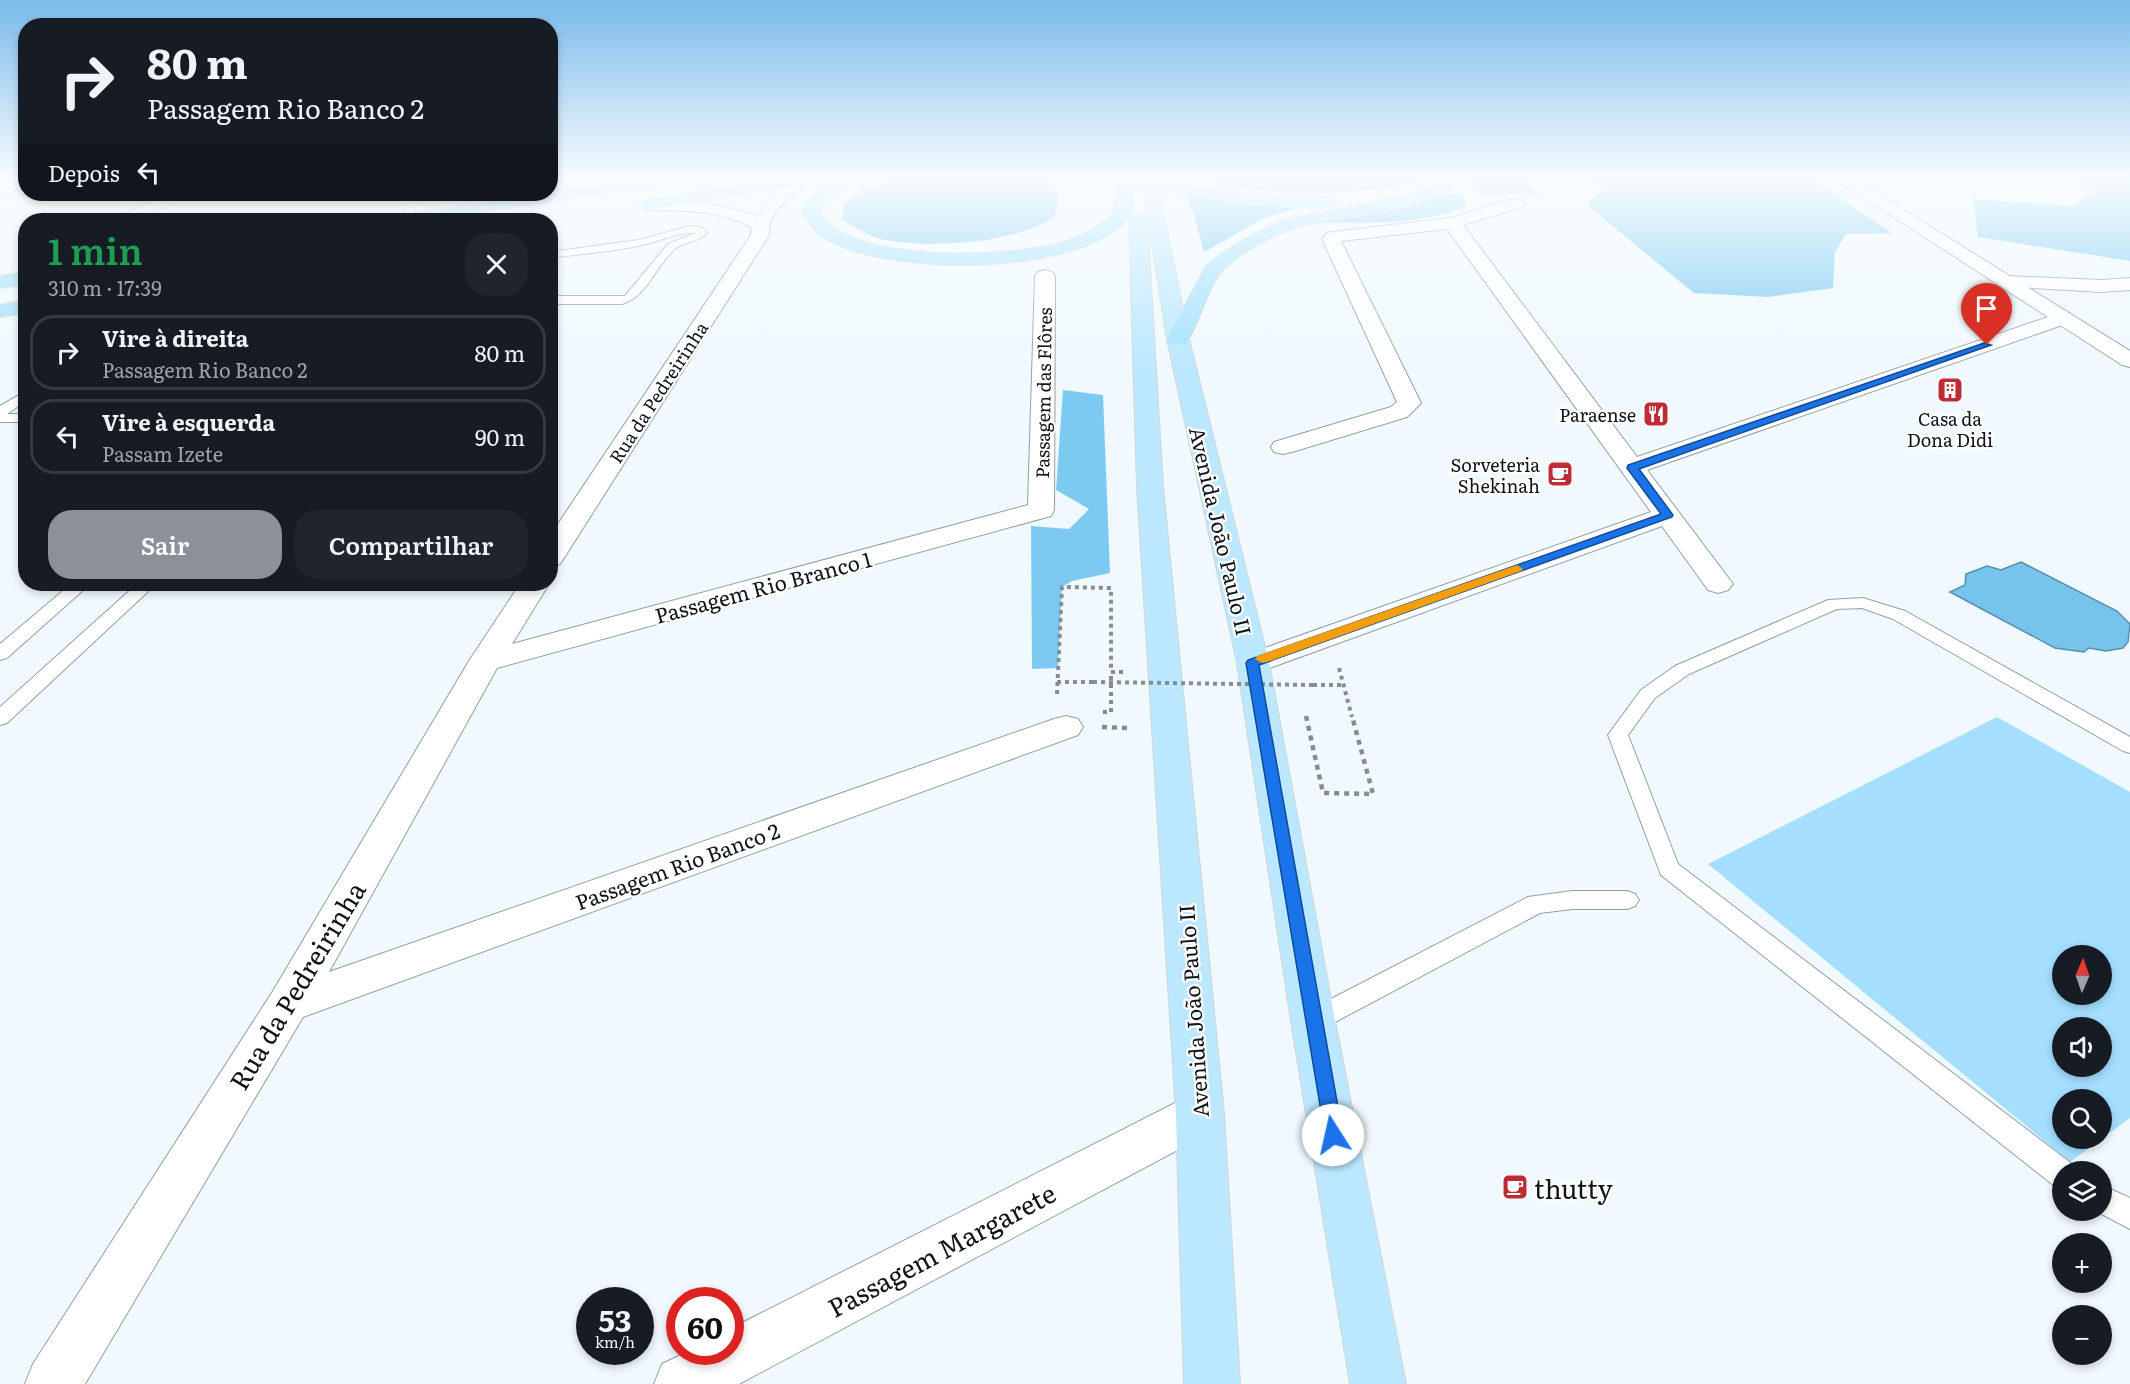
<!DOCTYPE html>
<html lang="pt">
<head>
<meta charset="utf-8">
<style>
  :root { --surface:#171b24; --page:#20242c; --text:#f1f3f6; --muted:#9ea1a6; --line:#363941; --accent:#8c9099 }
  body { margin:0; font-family:Literata,serif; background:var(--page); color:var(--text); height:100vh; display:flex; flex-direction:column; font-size:22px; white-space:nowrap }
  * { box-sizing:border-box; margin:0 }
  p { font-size:20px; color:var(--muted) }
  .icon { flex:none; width:33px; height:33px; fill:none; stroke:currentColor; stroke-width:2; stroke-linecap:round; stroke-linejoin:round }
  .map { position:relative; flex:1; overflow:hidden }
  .details { position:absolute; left:18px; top:213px; width:540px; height:378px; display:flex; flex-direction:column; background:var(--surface); border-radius:24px; box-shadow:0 3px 9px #0003 }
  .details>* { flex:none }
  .top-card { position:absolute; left:18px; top:18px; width:540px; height:183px; border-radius:24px; box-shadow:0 3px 9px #0003; background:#171b24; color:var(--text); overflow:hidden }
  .needle { width:39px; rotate:2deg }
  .tools { position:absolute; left:2052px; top:945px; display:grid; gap:12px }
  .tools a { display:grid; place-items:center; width:60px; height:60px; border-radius:50%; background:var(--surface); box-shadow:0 3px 9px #0003; font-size:30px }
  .speed { position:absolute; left:576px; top:1287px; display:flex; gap:12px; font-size:30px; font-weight:700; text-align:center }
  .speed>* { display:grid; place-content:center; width:78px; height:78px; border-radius:50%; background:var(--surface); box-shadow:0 3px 9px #0003; line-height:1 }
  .speed small { font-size:15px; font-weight:400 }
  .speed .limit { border:9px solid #d22; background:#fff; color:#111 }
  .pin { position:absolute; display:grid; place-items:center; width:51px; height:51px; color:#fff; margin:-62px -26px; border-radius:50% 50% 50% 0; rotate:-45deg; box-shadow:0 0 6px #0007 }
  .pin .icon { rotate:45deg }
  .me { position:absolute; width:66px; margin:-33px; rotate:350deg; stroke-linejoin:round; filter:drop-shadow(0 0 4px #0008) }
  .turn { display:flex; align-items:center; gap:21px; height:126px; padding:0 30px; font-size:27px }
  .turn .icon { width:78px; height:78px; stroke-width:2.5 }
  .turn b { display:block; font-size:42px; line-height:51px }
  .then { display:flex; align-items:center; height:57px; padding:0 30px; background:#0003; gap:12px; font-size:22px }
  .round { display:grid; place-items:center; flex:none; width:63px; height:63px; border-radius:24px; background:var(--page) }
  .headline { display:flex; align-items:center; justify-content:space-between; height:102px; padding:0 30px }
  h1 { font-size:36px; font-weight:600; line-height:45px; color:#1e9e55 }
  .action { display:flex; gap:12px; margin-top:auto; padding:12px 30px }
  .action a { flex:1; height:69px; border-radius:24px; background:var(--accent); color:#fff; font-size:24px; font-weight:600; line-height:69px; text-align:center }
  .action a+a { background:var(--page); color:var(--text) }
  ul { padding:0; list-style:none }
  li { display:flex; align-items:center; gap:18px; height:75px; margin:0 12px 9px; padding:0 18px; border:3px solid var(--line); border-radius:24px }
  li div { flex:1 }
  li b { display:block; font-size:22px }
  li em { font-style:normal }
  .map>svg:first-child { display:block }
</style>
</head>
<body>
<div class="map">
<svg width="2130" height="1384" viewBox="0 0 2130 1384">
  <rect width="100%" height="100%" fill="#f0f9fe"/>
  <path fill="#a4dfff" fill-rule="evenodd" d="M1997 717 2130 792V1118L2070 1162 1708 864ZM2062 956H2102V994H2062ZM2062 1028H2102V1066H2062ZM2062 1100H2102V1138H2062Z"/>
  <g fill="#7ccaf2">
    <path d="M909 177H1048C1060 194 1059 199 1054 218 1010 244 934 248 885 240 871 238 855 226 842 220L844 204 863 190Z"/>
    <path d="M1199 177H1420V182C1349 196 1269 200 1199 177Z"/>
    <polygon points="1477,177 1522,177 1538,194 1474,193 1473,185"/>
    <polygon points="1586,177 1810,177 1892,233 1846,234 1835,252 1833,288 1768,297 1694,293 1587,205 1603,188"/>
    <polygon points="2069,177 2130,177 2130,261 1978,237 1973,199 2073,206 2094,191"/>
    <polygon points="1182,192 1232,201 1303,206 1262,219 1204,252 1193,211"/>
    <path d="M1462 193 1466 206C1424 226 1362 222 1316 223L1398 208 1446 194Z"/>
    <polygon points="1063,390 1103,395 1110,573 1072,581 1062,587 1058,668 1032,669 1031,526 1069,529 1089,509 1056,490"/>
  </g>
  <polygon fill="#76c4ec" stroke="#5790ac" stroke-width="1.5" points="2021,562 2117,611 2130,624 2128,642 2123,648 2106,651 2089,648 2084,652 2055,648 1950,592 1965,585 1966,574 1987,566 2001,570"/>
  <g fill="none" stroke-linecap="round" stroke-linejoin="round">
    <g stroke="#92a0a7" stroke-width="2">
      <g id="service">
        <polygon points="417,194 428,194 416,205 413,220 405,220 405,207"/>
        <polygon points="465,194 474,194 486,206 486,210 478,210"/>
        <path d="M690 226 702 228 708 232C699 243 685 241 675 249 656 265 647 297 622 304H550V296H625L668 244 696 233C680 231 655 243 638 246 609 252 580 254 550 258V252L639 240Z"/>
        <polygon points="26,391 26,401 7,414 26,414 26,422 0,422 0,406"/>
        <polygon points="71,584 90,584 7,658 0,660 0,644"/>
        <polygon points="137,584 156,584 7,723 0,725 0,707"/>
        <polygon points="1863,598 1905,611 2130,737 2130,753 2123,751 1893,619 1862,608 1837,609 1689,674 1655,698 1628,735 1678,864 2072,1164 2075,1172 2062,1172 2062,1188 2052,1184 1661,875 1608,735 1641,690 1675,666 1828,600"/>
        <polygon points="1572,891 1627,891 1635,894 1639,900 1635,906 1627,909 1572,909 1540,913 1322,1029 1313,1032 1304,1029 1300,1021 1304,1013 1528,897"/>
        <polygon points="2102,1185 2130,1198 2130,1229 2094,1210 2102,1210"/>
      </g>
    </g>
    <g stroke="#92a0a7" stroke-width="2">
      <g id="minor">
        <polygon points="19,177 26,177 26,186 0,197 0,186"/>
        <path d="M794 177H806L808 180C794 198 768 207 769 235L564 558 560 564 550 566V536L751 235V227C724 213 697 211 667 210 658 210 646 213 640 205 651 190 740 208 757 217L775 191Z"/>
        <polygon points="167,194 187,194 185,197 139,220 118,220 121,216"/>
        <polygon points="1517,198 1525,203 1523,207 1463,225 1637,457 2057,314 2064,312 2071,314 2074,318 2071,322 1647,470 1733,584 1728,590 1718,593 1708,590 1662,526 1264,670 1253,673 1242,670 1237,663 1242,656 1651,512 1447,229 1341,241 1421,403 1407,417 1292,452 1283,454 1274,452 1271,447 1274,442 1391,407 1397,402 1322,239 1327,233 1333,232 1450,218"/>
        <polygon points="1045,270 1052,272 1055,276 1054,510 1051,516 497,668 329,972 1054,719 1066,716 1078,719 1083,727 1078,735 303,1017 85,1384 25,1384 33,1364 273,991 469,661 520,584 549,584 512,644 1028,505 1035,276 1038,272"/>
        <polygon points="2007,276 2102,280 2130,278 2130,290 2102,292 2000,286 1997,282 2000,278"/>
        <polygon points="1200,1092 1217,1099 1224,1114 1217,1129 739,1384 654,1384 662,1364 687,1352 730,1352 730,1329 1183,1099"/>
      </g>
    </g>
    <g stroke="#92a0a7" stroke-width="2">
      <polygon id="tertiary" points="1832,177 1851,177 2130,351 2130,367 2122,365"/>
    </g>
    <g stroke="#d4d5d5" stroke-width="2">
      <g id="primary">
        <polygon points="1135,177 1151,177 1160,195 1189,339 1269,663 1335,1021 1406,1384 1350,1384 1291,1021 1237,663 1167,339 1144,195"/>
        <polygon points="1138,213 1144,214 1147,218 1163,487 1224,1114 1240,1384 1184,1384 1176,1114 1137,487 1129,218 1132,214"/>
      </g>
    </g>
    <g stroke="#d4d5d5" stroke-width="2">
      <g id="trunk">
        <polygon points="647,177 687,177 679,182 427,220 388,220 391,216 397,215 550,194 550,192"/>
        <polygon points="785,177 823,177 815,182 647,210 639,205 647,200"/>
        <path d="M843 177H865L863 180 839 190 820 206V213C854 264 1002 257 1055 244 1076 239 1096 229 1112 215L1120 178 1130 177 1134 181C1133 196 1134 213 1123 224 1069 276 879 277 819 235 812 230 807 220 802 213L804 204 827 184Z"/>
        <path d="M1146 177H1169L1199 186 1239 194 1327 197 1335 202C1329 211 1310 207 1300 207 1247 206 1198 198 1148 180Z"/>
        <path d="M1441 177H1459C1428 219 1336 212 1290 230 1268 238 1241 253 1223 270 1210 283 1198 325 1186 344L1178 345 1170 344 1167 339 1207 264 1237 243 1280 221 1414 194Z"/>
        <polygon points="26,272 26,284 0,288 0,276"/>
        <polygon points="26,300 26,312 0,317 0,305"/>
      </g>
    </g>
    <g stroke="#868d91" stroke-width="4" stroke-dasharray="4 4" stroke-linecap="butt">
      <polyline points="1339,668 1352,717"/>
      <polyline points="1057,682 1093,682"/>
      <polyline points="1313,685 1344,685"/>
      <polyline points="1057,694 1062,587 1111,588 1111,672"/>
      <polyline points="1103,712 1111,712 1111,672 1124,672"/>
    </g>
    <g stroke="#868d91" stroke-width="4.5" stroke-dasharray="5 5" stroke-linecap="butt">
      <polyline points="1306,716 1323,793 1373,794 1352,716"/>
      <polyline points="1102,727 1128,728"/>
    </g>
    <use href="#service" fill="#fff" fill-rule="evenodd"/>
    <use href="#minor" fill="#fff" fill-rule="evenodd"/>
    <use href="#tertiary" fill="#fff" fill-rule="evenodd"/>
    <use href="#primary" fill="#bbe8ff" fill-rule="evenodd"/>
    <use href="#trunk" fill="#a4e0ff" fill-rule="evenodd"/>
    <polyline stroke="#868d91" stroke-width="4" stroke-dasharray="4 4" stroke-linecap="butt" points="1093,682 1313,685"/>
  </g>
  <linearGradient id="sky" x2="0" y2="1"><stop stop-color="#7abaea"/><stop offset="0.48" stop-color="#f8fcff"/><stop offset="1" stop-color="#f8fcff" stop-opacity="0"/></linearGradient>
  <rect width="2130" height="371" fill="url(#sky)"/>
  <polygon fill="#1a73e8" stroke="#114b97" stroke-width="1.5" points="1984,343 1991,345 1639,469 1673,515 1672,517 1259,665 1343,1135 1340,1141 1333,1144 1326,1141 1246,663 1248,660 1661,514 1627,468 1628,465"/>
  <polygon fill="#f59e0b" points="1517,565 1523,569 1521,571 1267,662 1262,663 1255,659 1257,656"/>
  <defs>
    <g id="building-square" transform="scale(1.35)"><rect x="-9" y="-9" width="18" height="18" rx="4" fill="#bc2c37" stroke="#fff"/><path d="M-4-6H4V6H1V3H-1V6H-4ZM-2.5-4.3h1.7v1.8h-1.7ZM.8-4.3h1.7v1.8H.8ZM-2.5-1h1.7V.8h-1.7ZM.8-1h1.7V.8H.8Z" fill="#fff"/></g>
    <g id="restaurant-square" transform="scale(1.35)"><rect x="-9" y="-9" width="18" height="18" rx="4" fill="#bc2c37" stroke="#fff"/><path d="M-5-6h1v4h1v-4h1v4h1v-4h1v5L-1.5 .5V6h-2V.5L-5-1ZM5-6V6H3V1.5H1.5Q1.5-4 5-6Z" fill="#fff"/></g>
    <g id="cafe-square" transform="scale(1.35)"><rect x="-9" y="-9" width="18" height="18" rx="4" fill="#bc2c37" stroke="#fff"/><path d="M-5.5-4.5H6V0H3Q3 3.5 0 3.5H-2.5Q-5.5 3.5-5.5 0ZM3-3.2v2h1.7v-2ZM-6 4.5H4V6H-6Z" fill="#fff"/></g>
  </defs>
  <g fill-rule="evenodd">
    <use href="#building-square" x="1950" y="390"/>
    <use href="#restaurant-square" x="1656" y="414"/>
    <use href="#cafe-square" x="1560" y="474"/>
    <use href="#cafe-square" x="1515" y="1187"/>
  </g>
  <g text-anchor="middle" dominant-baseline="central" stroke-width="4.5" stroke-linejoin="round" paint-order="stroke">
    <g font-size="18" fill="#101518" stroke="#fff">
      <text transform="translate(658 392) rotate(-57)">Rua da Pedreirinha</text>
      <text transform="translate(1043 393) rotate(-89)">Passagem das Flôres</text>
    </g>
    <g font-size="18" fill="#101518" stroke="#fff" text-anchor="end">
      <text x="1636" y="414">Paraense</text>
      <text x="1950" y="418" text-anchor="middle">Casa da<tspan x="1950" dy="21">Dona Didi</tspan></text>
      <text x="1540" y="464">Sorveteria<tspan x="1540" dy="21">Shekinah</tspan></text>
    </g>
    <g font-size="21" fill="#101518" stroke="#fff">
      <text transform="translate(1222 531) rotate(77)">Avenida João Paulo II</text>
      <text transform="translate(763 586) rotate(-15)">Passagem Rio Branco 1</text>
      <text transform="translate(677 865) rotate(-20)">Passagem Rio Banco 2</text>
      <text transform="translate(1192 1011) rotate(-94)">Avenida João Paulo II</text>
    </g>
    <g font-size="26" fill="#101518" stroke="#fff">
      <text transform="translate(296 985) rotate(-59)">Rua da Pedreirinha</text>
      <text transform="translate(941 1249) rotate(-28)">Passagem Margarete</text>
    </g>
    <g font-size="26" fill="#101518" stroke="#fff" text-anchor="start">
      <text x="1534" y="1187">thutty</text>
    </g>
  </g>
</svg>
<div class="tools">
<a><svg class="needle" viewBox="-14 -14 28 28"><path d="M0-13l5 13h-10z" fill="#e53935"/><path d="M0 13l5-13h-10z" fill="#9ea1a6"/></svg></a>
<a><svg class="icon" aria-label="sound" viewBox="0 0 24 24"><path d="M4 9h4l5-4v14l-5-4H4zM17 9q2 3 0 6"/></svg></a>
<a><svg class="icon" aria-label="search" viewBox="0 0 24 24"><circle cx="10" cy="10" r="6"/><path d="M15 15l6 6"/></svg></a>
<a><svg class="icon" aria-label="layers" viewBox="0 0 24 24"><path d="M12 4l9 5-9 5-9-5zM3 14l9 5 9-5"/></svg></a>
<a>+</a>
<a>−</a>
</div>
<div class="speed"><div>53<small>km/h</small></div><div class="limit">60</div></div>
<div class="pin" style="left:1987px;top:345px;background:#d93025"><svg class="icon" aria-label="arrive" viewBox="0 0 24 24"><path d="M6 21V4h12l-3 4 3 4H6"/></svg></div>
<svg class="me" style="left:1333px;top:1135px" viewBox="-20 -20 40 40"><circle r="19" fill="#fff"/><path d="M0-13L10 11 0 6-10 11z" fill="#1a73e8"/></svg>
<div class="top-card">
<div class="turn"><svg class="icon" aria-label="right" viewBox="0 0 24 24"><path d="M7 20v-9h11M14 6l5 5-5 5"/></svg><div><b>80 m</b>Passagem Rio Banco 2</div></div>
<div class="then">Depois<svg class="icon" aria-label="left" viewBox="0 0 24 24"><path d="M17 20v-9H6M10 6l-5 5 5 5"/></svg></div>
</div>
<section class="details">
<div class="headline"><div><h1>1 min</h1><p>310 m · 17:39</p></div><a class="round"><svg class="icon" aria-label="close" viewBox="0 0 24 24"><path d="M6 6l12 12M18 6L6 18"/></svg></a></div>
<ul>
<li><svg class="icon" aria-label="right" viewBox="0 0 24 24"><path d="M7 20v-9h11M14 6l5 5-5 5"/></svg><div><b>Vire à direita</b><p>Passagem Rio Banco 2</p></div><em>80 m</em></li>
<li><svg class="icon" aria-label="left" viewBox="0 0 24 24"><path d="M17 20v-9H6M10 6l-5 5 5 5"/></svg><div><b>Vire à esquerda</b><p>Passam Izete</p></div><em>90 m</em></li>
</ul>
<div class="action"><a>Sair</a><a>Compartilhar</a></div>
</section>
</div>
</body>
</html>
